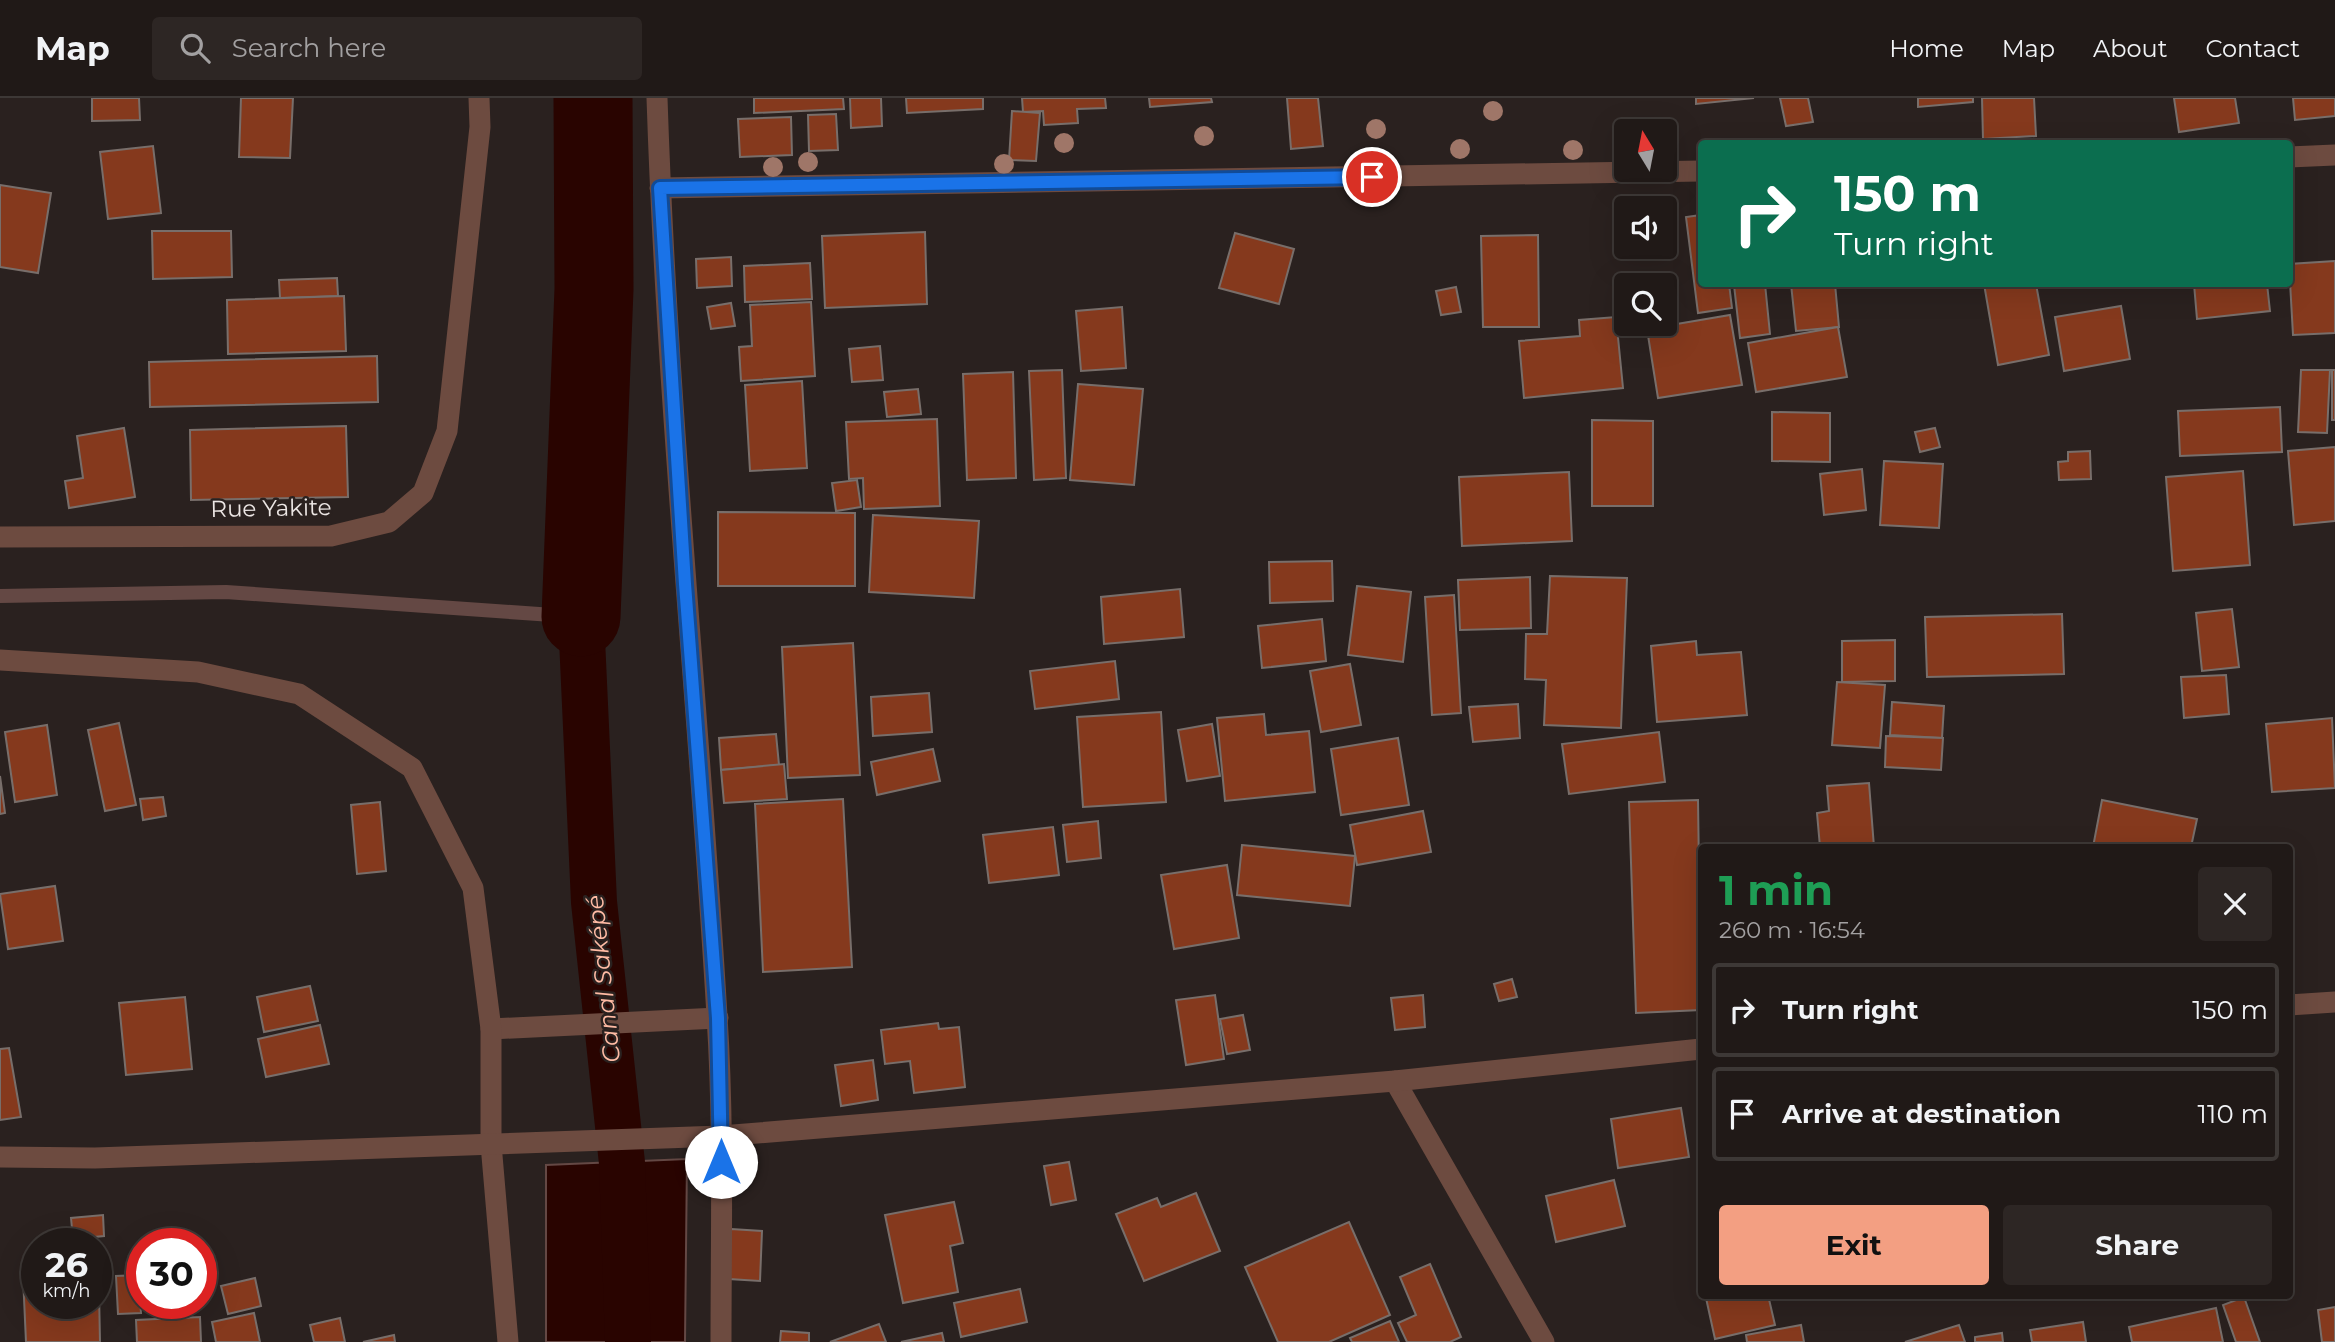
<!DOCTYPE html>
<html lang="en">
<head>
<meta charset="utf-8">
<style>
  :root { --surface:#201917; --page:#2d2624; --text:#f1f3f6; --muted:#a2a0a1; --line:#3d3836; --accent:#f39f82 }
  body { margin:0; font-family:Montserrat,sans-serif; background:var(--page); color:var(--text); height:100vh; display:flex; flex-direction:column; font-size:26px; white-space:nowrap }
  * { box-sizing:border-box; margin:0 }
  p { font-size:23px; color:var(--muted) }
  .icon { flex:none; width:38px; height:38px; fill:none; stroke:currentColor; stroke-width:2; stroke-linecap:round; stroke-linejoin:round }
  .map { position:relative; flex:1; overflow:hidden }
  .panel { position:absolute; left:1698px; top:746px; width:595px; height:455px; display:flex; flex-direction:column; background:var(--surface); border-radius:7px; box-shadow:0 7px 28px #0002,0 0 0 2px var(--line) }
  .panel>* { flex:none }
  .guide { position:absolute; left:1698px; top:42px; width:595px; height:147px; border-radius:7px; box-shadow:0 7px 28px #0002,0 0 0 2px var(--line); background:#0b6e4f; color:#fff; overflow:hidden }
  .needle { width:46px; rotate:350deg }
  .tools { position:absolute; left:1614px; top:21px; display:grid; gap:14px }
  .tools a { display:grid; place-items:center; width:63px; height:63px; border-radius:7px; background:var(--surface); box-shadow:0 7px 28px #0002,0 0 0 2px var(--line); font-size:35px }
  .speed { position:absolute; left:21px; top:1130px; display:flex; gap:14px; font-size:35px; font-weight:700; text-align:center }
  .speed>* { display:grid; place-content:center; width:91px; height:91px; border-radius:50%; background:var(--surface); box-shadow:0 7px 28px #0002,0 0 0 2px var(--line); line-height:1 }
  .speed small { font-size:18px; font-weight:400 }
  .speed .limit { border:10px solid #d22; background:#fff; color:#111 }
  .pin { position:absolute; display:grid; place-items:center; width:60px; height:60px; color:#fff; margin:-30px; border:4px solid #fff; border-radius:50%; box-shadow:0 2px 7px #0007 }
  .me { position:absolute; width:77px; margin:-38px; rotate:0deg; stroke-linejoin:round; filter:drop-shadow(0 0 5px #0008) }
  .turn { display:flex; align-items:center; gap:24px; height:147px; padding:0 21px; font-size:32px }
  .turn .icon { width:91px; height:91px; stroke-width:2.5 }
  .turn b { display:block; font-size:49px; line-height:60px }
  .round { display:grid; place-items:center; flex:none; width:74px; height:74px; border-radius:7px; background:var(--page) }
  .headline { display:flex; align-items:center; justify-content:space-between; height:119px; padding:0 21px }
  h1 { font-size:42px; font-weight:700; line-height:52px; color:#1e9e55 }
  .button { display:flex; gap:14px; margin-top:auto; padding:14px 21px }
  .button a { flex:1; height:80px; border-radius:7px; background:var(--accent); color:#111; font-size:28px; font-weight:700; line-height:80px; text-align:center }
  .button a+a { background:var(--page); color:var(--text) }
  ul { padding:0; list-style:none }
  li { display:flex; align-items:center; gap:21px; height:94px; margin:0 14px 10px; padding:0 7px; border:4px solid var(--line); border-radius:7px }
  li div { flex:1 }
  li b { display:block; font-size:26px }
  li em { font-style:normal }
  header { display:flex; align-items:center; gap:42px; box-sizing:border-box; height:98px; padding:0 35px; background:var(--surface); border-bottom:2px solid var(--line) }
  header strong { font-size:33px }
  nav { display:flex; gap:38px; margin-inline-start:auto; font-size:24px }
  .search { width:490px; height:63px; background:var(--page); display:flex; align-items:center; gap:18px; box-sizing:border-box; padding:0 24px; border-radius:7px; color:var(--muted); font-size:26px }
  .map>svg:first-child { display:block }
</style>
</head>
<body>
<header>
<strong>Map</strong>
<div class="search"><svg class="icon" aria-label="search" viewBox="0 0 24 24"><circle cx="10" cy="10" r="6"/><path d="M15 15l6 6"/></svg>Search here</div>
<nav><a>Home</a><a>Map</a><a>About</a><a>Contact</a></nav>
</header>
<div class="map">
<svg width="2335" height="1244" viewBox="0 0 2335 1244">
  <rect width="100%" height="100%" fill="#2a211f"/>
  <polygon fill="#290400" stroke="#644844" stroke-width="2" points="687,1061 685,1244 546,1244 546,1067"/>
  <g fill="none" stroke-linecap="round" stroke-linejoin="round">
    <polyline stroke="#644844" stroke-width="14" points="0,498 226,494 581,519"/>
    <polyline stroke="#290400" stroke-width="46" points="581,519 594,804 622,1065 628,1244"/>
    <polyline stroke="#290400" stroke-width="79" points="581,519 594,191 593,0"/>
  </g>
  <g fill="#85391d" stroke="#786e6a" stroke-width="2">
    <polygon points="92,0 139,0 140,22 92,23"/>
    <polygon points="241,0 293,0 290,60 239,59"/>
    <polygon points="754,0 843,0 844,11 754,15"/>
    <polygon points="850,0 881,0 882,28 851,30"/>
    <polygon points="906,0 983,0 983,11 907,15"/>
    <polygon points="1022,0 1105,0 1106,10 1077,11 1078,25 1044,27 1043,13 1023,14"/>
    <polygon points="1149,0 1211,0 1212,4 1150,9"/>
    <polygon points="1287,0 1318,0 1323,48 1291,51"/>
    <polygon points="1696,0 1754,0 1696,6"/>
    <polygon points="1780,0 1808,0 1813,24 1786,28"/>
    <polygon points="1918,0 1973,0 1973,4 1918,9"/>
    <polygon points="1982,0 2034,0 2036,38 1983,41"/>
    <polygon points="2174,0 2235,0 2239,25 2179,34"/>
    <polygon points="2293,0 2335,0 2335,18 2295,22"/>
    <polygon points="1012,13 1040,15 1036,63 1009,62"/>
    <polygon points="836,16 838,52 809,53 808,17"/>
    <polygon points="791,19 792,57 740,59 738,21"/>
    <polygon points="153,48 161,115 108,121 100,54"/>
    <polygon points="0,87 51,95 38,175 0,169"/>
    <polygon points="1701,117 1701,186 1729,186 1732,210 1698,215 1686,119"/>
    <polygon points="152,133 231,133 232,179 153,181"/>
    <polygon points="925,134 927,206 825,210 822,138"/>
    <polygon points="1235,135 1294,151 1279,206 1219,190"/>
    <polygon points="1538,137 1539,229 1483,229 1481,138"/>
    <polygon points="731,159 732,188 697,190 696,161"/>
    <polygon points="2335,163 2335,235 2293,237 2289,166"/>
    <polygon points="810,165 812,201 745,204 744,168"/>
    <polygon points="337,180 338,198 280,200 279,182"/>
    <polygon points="1765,186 1770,236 1740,240 1734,187"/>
    <polygon points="1791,186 1835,186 1839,229 1796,233"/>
    <polygon points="1984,186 2036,186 2049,257 1998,267"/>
    <polygon points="2194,186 2267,186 2270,213 2197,221"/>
    <polygon points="1456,189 1461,214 1441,217 1436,193"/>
    <polygon points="344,198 346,253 228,256 227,202"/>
    <polygon points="811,204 815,278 741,283 739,249 752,248 750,207"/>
    <polygon points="731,205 735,228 711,231 707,209"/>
    <polygon points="2121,208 2130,261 2064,273 2055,219"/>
    <polygon points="1122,209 1126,270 1081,273 1076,213"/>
    <polygon points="1730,217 1742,287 1658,300 1647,231"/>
    <polygon points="1616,219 1623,290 1524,300 1519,243 1580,238 1579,222"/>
    <polygon points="1838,229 1847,279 1756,294 1748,245"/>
    <polygon points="880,248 883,282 852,284 849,251"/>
    <polygon points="377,258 378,304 150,309 149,264"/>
    <polygon points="1062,272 1066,380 1034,382 1029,273"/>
    <polygon points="2301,272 2330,272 2327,335 2298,334"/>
    <rect x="2332" y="272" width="3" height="50"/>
    <polygon points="1013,274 1016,380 967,382 963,276"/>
    <polygon points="802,283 807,370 750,373 745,287"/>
    <polygon points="1078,286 1143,291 1134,387 1070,382"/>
    <polygon points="918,291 921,316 887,319 884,294"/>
    <polygon points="2280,309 2282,354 2180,358 2178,313"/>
    <polygon points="1772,314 1830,315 1830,364 1772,363"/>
    <polygon points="937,321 940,408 864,411 863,380 849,381 846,324"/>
    <polygon points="1592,322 1653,323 1653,408 1592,408"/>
    <polygon points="346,328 348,399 191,402 190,332"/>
    <polygon points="124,330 135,399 69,410 65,383 83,380 77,338"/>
    <polygon points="1935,330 1940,349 1920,354 1915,334"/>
    <polygon points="2335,349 2335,423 2294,427 2288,353"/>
    <polygon points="2090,353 2091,381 2059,382 2058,364 2068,363 2068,354"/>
    <polygon points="1884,363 1943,366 1939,430 1880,427"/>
    <polygon points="1862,371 1866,412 1824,417 1820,376"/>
    <polygon points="2243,373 2250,467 2173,473 2166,379"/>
    <polygon points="1569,374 1572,443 1462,448 1459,379"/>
    <polygon points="857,382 861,409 836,413 832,385"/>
    <polygon points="718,414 855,415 855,488 718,488"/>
    <polygon points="873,417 979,423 974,500 869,494"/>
    <polygon points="1332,463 1333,503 1270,505 1269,464"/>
    <polygon points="1550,478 1627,480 1621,630 1544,627 1546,582 1525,581 1526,536 1547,536"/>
    <polygon points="1530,479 1531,530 1460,532 1458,482"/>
    <polygon points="1357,488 1411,494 1403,564 1348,557"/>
    <polygon points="1180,491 1184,539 1104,546 1101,499"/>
    <polygon points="1454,497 1461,615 1432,617 1425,499"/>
    <polygon points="2232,511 2239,569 2202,573 2196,515"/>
    <polygon points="2062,516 2064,576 1927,579 1925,519"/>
    <polygon points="1322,521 1326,563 1262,570 1258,528"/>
    <polygon points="1895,542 1895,583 1842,584 1842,543"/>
    <polygon points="1696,543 1697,557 1741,554 1747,617 1657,624 1651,548"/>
    <polygon points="853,545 860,677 788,680 782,549"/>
    <polygon points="1115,563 1119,601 1035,611 1030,573"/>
    <polygon points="1350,566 1361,627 1321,634 1310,573"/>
    <polygon points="2226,577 2229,616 2184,620 2181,579"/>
    <polygon points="1837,584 1885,587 1880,650 1832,647"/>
    <polygon points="929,595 932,634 873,638 871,599"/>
    <polygon points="1892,604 1944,608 1942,640 1890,637"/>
    <polygon points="1518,606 1520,640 1473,644 1469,609"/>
    <polygon points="1161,614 1166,704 1083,709 1077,619"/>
    <polygon points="1264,616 1266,637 1309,633 1315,694 1225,703 1217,620"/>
    <polygon points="2332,620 2335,690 2272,694 2266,626"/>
    <polygon points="119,625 136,707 105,713 88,632"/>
    <polygon points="1212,626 1220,678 1187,683 1178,632"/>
    <polygon points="47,627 57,697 15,704 5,634"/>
    <polygon points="1659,634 1665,684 1569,696 1562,646"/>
    <polygon points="776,636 779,667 721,672 719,640"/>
    <polygon points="1886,638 1943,640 1941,672 1885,669"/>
    <polygon points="1398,640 1409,707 1341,717 1331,651"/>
    <polygon points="933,651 940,683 877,697 871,664"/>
    <polygon points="784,666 787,701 724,705 721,672"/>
    <polygon points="0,678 5,715 0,716"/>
    <polygon points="1869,685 1874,749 1820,749 1817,715 1829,713 1827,688"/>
    <polygon points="163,699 166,718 143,722 140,701"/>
    <polygon points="843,701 852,869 763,874 755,706"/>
    <polygon points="1698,702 1701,912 1636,915 1629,704"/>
    <polygon points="2102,702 2197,721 2191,749 2093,749"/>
    <polygon points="380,704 386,773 357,776 351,707"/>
    <polygon points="1423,713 1431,754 1357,767 1350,727"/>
    <polygon points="1098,723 1101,760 1067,764 1063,727"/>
    <polygon points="1053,729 1059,777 989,785 983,737"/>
    <polygon points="1975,745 1975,749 1921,749"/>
    <polygon points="1242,747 1355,758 1350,808 1237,797"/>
    <polygon points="1227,767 1239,840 1174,851 1161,777"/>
    <polygon points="55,788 63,843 8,851 0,796"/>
    <polygon points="1512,881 1517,899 1499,903 1494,886"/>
    <polygon points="310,888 318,923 264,934 257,899"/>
    <polygon points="1215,897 1224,961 1186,967 1176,902"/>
    <polygon points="1423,897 1425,929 1395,932 1391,900"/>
    <polygon points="185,899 192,971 126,977 119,905"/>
    <polygon points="1243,917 1250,952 1227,956 1220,921"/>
    <polygon points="938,925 939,931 959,929 965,989 914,995 910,963 885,966 881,932"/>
    <polygon points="320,927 329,966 266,979 258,941"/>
    <polygon points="9,950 21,1019 0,1022 0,951"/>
    <polygon points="873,962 878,1002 841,1008 835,967"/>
    <polygon points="1681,1010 1689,1059 1618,1070 1611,1021"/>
    <polygon points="1069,1064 1076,1102 1051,1107 1044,1068"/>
    <polygon points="1614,1082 1625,1128 1556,1144 1546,1098"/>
    <polygon points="1196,1095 1220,1153 1144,1183 1116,1116 1157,1100 1161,1109"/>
    <polygon points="954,1104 963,1145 950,1148 958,1194 903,1205 885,1117"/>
    <polygon points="103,1117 104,1138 73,1141 71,1120"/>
    <polygon points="1349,1124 1390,1217 1329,1244 1278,1244 1245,1169"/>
    <polygon points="731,1131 762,1133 760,1183 729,1181"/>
    <polygon points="1430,1166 1461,1239 1450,1244 1407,1244 1398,1225 1416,1217 1400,1179"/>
    <polygon points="138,1177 141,1215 118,1216 116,1178"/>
    <polygon points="23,1178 37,1178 37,1206 96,1206 96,1193 99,1193 100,1244 26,1244"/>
    <polygon points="255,1180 261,1208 228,1216 221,1188"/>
    <polygon points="1020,1191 1027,1224 961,1239 954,1205"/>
    <polygon points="1720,1197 1768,1197 1775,1227 1715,1241 1706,1200"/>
    <polygon points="2044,1197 2095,1197 2044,1201"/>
    <polygon points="2244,1199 2260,1244 2236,1244 2223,1207"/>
    <polygon points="2335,1209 2335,1244 2322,1244 2318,1212"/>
    <polygon points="2216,1210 2223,1244 2132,1244 2129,1229"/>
    <polygon points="254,1215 260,1244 216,1244 212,1224"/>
    <polygon points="200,1219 201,1244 137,1244 136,1222"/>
    <polygon points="340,1220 345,1244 314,1244 310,1227"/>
    <polygon points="1390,1223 1399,1244 1352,1244 1350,1240"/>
    <polygon points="2083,1224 2086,1244 2032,1244 2030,1232"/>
    <polygon points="879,1226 886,1244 830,1244"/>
    <polygon points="1801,1227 1804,1244 1747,1244 1746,1237"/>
    <polygon points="1959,1227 1965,1244 1905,1244"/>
    <polygon points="781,1233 809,1235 809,1244 780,1244"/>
    <polygon points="942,1235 944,1244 901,1244"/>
    <polygon points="2002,1235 2003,1244 1975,1244 1975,1239"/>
    <polygon points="394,1237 395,1244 363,1244"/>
  </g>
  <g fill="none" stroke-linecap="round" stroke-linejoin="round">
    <g stroke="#6d4b40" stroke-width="21">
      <path d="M657 0C667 307 699 612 717 918 724 1027 721 1136 721 1244"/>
      <polyline points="2289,59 2335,57"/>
      <polyline points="660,90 1701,73"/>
      <polyline points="0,439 331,438 389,424 423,395 447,333 480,29 479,0"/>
      <polyline points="491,931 718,920"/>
      <polyline points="1395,983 1544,1244"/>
    </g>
    <g stroke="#6d4b40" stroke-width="21">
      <polyline points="0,562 198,574 299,596 412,670 473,790 491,931 491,1046 508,1244"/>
      <polyline points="2289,907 2335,904"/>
      <polyline points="0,1059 95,1060 721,1038 1395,983 1701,951"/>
    </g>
  </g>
  <g fill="#9f7668">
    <circle cx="1493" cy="13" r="10"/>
    <circle cx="1376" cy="31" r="10"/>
    <circle cx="1204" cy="38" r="10"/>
    <circle cx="1064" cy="45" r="10"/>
    <circle cx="1460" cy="51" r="10"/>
    <circle cx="1573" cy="52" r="10"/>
    <circle cx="808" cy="64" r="10"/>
    <circle cx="1004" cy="66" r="10"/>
    <circle cx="773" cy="69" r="10"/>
  </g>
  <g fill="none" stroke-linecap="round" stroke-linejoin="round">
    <g stroke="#114b97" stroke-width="18">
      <polyline id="route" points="721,1064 718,920 685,486 660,90 1372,79"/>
    </g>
    <use href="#route" stroke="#1a73e8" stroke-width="12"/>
  </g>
  <g text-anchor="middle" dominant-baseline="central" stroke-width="5" stroke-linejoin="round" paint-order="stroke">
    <g font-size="23" fill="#ece6e4" stroke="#2a211f">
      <text transform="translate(271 410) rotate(-1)">Rue Yakite</text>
    </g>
    <g font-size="24" font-style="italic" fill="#ffbba4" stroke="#2a211f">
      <text transform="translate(603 881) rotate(-96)">Canal Saképé</text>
    </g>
  </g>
</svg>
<div class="tools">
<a><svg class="needle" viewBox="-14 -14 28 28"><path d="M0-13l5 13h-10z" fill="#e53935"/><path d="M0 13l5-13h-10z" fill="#a2a0a1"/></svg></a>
<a><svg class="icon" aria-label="sound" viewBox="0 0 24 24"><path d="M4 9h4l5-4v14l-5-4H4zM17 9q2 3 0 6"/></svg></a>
<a><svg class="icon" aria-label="search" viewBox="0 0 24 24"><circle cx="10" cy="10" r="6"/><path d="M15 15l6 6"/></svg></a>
</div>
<div class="speed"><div>26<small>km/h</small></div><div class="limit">30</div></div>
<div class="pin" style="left:1372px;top:79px;background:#d93025"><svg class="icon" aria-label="arrive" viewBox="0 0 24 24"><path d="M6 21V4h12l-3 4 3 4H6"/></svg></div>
<svg class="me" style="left:721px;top:1064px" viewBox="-20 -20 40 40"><circle r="19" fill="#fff"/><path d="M0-13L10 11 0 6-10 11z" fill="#1a73e8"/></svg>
<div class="guide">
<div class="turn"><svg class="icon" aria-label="right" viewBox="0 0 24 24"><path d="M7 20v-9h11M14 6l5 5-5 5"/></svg><div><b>150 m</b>Turn right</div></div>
</div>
<section class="panel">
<div class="headline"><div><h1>1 min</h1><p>260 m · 16:54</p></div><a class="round"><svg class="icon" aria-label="close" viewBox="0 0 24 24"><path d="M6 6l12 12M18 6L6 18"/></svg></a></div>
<ul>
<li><svg class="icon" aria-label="right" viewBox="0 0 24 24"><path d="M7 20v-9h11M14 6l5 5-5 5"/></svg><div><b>Turn right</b></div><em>150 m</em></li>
<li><svg class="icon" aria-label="arrive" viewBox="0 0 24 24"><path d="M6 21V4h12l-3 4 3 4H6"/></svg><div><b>Arrive at destination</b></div><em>110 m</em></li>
</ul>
<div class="button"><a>Exit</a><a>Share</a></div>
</section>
</div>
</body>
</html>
